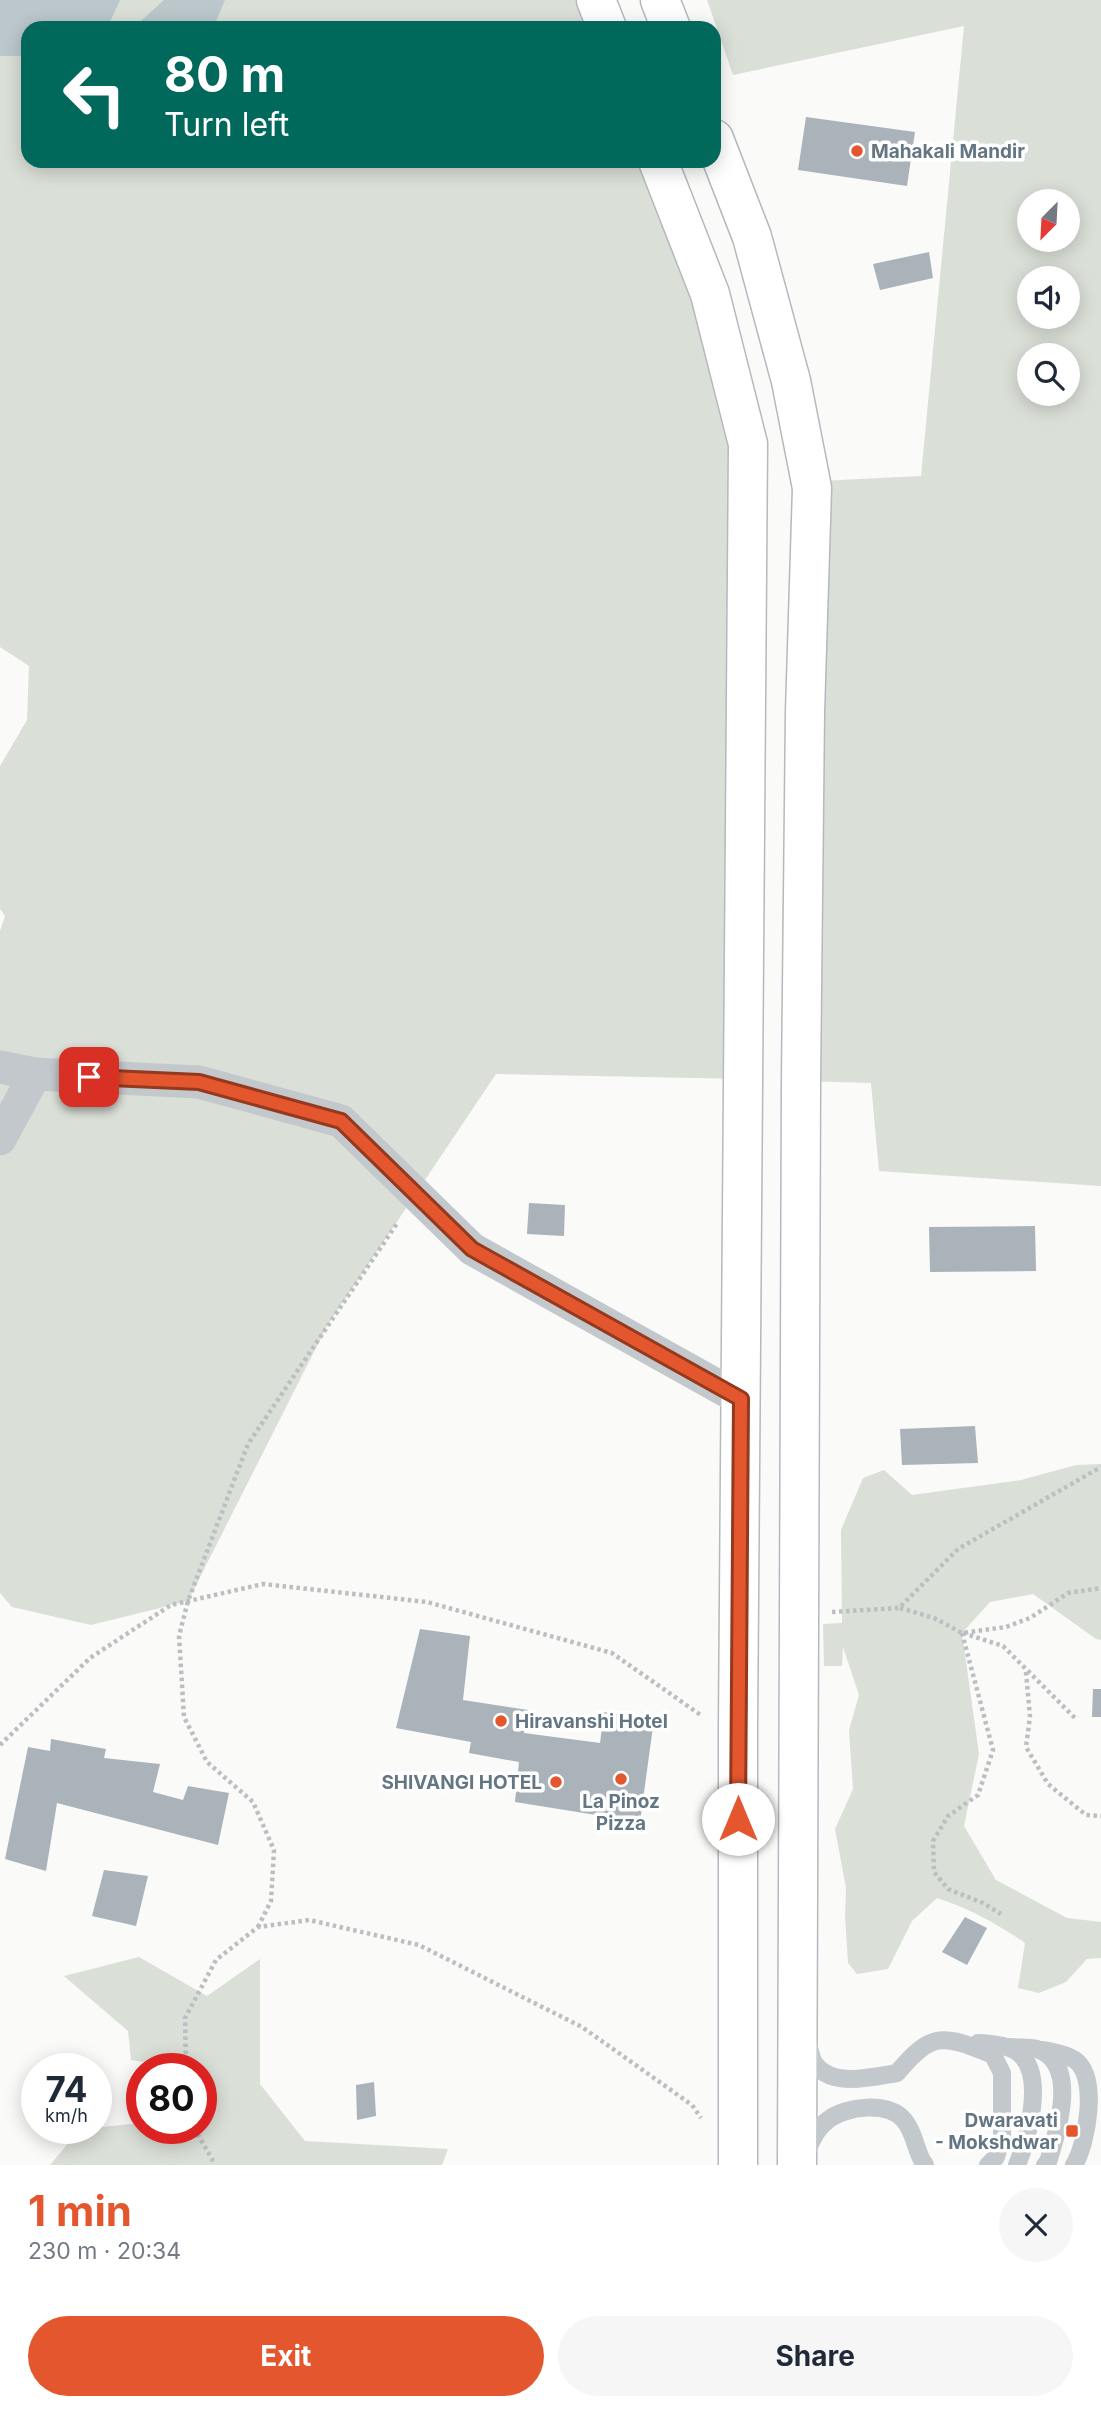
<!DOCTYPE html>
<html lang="en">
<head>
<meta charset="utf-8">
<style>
  :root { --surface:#fff; --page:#f6f6f7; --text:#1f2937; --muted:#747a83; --accent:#e4572e }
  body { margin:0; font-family:Inter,sans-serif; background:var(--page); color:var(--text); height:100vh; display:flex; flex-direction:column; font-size:26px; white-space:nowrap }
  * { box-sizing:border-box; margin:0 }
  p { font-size:23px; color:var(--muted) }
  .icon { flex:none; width:38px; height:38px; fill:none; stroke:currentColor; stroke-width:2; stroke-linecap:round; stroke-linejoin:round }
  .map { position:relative; height:2165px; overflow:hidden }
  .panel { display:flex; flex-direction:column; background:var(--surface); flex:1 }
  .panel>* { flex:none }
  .guide { position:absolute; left:21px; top:21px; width:700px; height:147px; border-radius:21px; box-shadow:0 4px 18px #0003; background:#00695c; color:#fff; overflow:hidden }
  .needle { width:46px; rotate:204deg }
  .tools { position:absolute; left:1017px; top:189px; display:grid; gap:14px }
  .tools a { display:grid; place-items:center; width:63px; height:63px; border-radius:50%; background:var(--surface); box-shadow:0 4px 18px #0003; font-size:35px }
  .speed { position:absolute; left:21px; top:2053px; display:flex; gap:14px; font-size:35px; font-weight:700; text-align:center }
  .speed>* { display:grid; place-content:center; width:91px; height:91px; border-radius:50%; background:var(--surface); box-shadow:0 4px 18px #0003; line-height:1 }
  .speed small { font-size:18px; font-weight:400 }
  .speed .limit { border:10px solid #d22; background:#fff; color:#111 }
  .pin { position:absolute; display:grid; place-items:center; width:60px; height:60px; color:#fff; margin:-30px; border-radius:14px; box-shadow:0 4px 10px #0006 }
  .me { position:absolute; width:77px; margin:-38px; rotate:0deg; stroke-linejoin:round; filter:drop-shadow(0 0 5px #0008) }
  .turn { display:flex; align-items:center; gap:24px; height:147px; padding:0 28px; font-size:32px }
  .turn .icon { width:91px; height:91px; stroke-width:2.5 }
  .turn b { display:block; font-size:49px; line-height:60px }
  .round { display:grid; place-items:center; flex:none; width:74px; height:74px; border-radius:37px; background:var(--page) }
  .overview { display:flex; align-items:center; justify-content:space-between; height:119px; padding:0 28px }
  h1 { font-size:42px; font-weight:700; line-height:52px; color:var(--accent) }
  .button { display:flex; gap:14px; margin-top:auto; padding:14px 28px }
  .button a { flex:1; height:80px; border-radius:42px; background:var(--accent); color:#fff; font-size:28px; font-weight:700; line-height:80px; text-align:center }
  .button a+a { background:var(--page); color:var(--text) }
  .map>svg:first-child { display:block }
</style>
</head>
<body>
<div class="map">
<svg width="1101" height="2165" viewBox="0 0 1101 2165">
  <rect width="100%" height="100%" fill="#fafaf8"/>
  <g fill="#dadfd7" fill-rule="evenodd">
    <polygon points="0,0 596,0 607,28 28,28 28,161 656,161 719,328 747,583 744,1079 496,1074 327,1326 188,1601 91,1625 12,1607 0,1593 0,931 5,916 0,909 0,766 27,720 29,666 0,647"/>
    <path d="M707 0H1101V1186L879 1171 871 1083 801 1081 820 481 921 476 964 26 733 75ZM1029 201H1068V240H1029ZM1029 278H1068V317H1029ZM1029 355H1068V394H1029Z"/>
    <path d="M1101 1464V1640L1096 1639 1033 1594 990 1602 962 1633 979 1754 964 1826 996 1880 1067 1918 1101 1922V1958L1087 1959 1066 1982 1039 1993 1018 1988 1025 1943C997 1924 969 1908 937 1898L912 1921 888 1969 857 1974 848 1963 845 1916 846 1888 835 1829 853 1789 849 1730 859 1695 843 1647 842 1666H824L823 1624 842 1623 841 1530 863 1478 884 1470 912 1495 1021 1480 1076 1465Z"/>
    <polygon points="139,1957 207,1996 260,1959 260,2084 305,2141 448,2149 442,2165 50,2165 80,2129 142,2123 142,2128 201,2128 201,2068 184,2068 131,2060 128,2031 64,1976"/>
  </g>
  <g fill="#bbc7cb">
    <polygon points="0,0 120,0 107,28 28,28 28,56 0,56"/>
    <polygon points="164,0 225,0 213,28 162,28 141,21"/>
  </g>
  <g fill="#aab3b9">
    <polygon points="806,117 915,132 907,186 798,170"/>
    <polygon points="929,252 933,278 880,290 873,264"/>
    <polygon points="529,1203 565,1205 564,1236 527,1234"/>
    <polygon points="1035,1226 1036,1271 930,1272 929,1227"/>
    <polygon points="975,1426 978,1463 902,1465 900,1429"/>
    <polygon points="420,1629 470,1636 463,1700 528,1710 524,1733 600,1743 604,1712 654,1719 640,1822 515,1802 519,1762 469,1753 471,1742 396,1728"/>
    <polygon points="1093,1689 1101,1689 1101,1717 1092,1717"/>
    <polygon points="51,1739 106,1749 104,1758 160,1764 153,1792 183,1800 188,1786 229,1793 218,1845 57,1803 46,1871 5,1859 28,1747 50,1751"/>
    <polygon points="104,1870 148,1876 136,1926 92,1916"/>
    <polygon points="965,1917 987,1928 967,1965 942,1952"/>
    <polygon points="374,2082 376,2116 357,2120 356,2085"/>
  </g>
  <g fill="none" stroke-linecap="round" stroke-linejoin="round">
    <g stroke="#b4b9bd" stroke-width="41">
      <g id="trunk">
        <polyline points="596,0 607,28"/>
        <polyline points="660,0 671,28"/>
        <polyline points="714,139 752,237 791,381 812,488 805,712 801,1081 797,2165"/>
        <polyline points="658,161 710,294 748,444 738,1726 738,2165"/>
      </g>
    </g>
    <g stroke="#bbbfc2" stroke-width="4.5" stroke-dasharray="3.5 3.5" stroke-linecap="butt">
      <polyline points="900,1608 934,1618 962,1633 1006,1627 1030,1618 1068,1593 1101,1588"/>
      <polyline points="832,1612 899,1608 958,1549 1101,1467"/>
      <polyline points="962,1633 993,1750 978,1795 948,1816 933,1841 934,1872 948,1889 983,1903 1001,1914"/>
      <polyline points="963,1633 1003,1646 1077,1720"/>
      <polyline points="1026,1672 1030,1717 1026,1747 1048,1784 1086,1815 1101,1816"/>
      <polyline points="0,1745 90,1658 171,1605 263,1584 427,1602 612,1653 702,1716"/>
      <polyline points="258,1927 271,1901 274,1850 253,1802 207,1762 184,1717 179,1636 188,1601 248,1444 398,1222"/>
      <polyline points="186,2068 185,2018 216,1960 258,1927 309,1920 419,1945 582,2027 692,2105 701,2118"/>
      <polyline points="194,2128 212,2159 213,2165"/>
    </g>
    <g stroke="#c3c8cc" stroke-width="18">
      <path d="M978 2043C992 2044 1010 2045 1020 2054 1045 2076 1028 2139 1017 2165"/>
      <path d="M808 2045C810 2050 811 2056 813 2061 829 2089 872 2077 897 2073 933 2030 944 2035 993 2055L1002 2073V2137L996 2157 988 2165"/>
      <path d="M1010 2047C1018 2048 1029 2047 1037 2049 1080 2063 1057 2133 1048 2162L1045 2165"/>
      <path d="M1043 2050C1053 2052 1066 2054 1075 2060 1099 2077 1087 2144 1074 2165"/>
      <path d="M807 2152C811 2140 817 2128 828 2120 846 2106 888 2101 904 2120 916 2134 915 2152 925 2165"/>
    </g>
    <g stroke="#c3c8cc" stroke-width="33">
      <polyline points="0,1067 35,1074 199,1082 341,1121 472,1249 741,1399"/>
      <polyline points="0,1139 35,1074"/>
    </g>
    <use href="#trunk" stroke="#fff" stroke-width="38"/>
  </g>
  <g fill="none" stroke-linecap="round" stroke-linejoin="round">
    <g stroke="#94391e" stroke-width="18">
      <polyline id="route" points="89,1077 199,1082 341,1121 472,1249 741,1399 738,1819"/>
    </g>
    <use href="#route" stroke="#e4572e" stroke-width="12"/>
  </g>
  <g fill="#e4572e" stroke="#fff" stroke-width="2.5">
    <circle cx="857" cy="151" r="7"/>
    <circle cx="501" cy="1721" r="7"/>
    <circle cx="621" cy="1779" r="7"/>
    <circle cx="556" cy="1782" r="7"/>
    <rect x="1065" y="2124" width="14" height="14" rx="3.5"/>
  </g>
  <g text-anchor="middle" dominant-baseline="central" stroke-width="7" stroke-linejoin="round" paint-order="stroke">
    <g font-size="19" font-weight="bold" fill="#657683" stroke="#fff" text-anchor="start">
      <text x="871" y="151">Mahakali Mandir</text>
      <text x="515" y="1721">Hiravanshi Hotel</text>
      <text x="542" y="1782" text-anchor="end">SHIVANGI HOTEL</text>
      <text x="621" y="1801" text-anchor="middle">La Pinoz<tspan x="621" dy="22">Pizza</tspan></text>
      <text x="1058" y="2120" text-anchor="end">Dwaravati<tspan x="1058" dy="22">- Mokshdwar</tspan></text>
    </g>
  </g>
</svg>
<div class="tools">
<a><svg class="needle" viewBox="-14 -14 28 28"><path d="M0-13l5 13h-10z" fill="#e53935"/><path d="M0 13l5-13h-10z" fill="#747a83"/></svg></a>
<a><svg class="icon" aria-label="sound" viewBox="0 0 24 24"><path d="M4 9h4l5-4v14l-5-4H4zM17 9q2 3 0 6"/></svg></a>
<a><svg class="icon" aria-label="search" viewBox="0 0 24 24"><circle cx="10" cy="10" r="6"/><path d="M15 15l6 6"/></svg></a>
</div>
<div class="speed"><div>74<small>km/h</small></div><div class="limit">80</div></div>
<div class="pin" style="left:89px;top:1077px;background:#d93025"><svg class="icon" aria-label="arrive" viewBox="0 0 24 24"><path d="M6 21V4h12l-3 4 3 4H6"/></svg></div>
<svg class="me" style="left:738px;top:1819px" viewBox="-20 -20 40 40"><circle r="19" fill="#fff"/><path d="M0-13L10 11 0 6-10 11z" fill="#e4572e"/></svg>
<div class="guide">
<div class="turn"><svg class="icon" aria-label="left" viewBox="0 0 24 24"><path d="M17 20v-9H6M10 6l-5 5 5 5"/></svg><div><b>80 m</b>Turn left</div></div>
</div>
</div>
<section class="panel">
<div class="overview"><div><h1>1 min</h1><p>230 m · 20:34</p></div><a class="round"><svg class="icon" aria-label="close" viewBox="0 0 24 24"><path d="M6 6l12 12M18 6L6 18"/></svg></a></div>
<div class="button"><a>Exit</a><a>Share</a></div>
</section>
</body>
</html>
